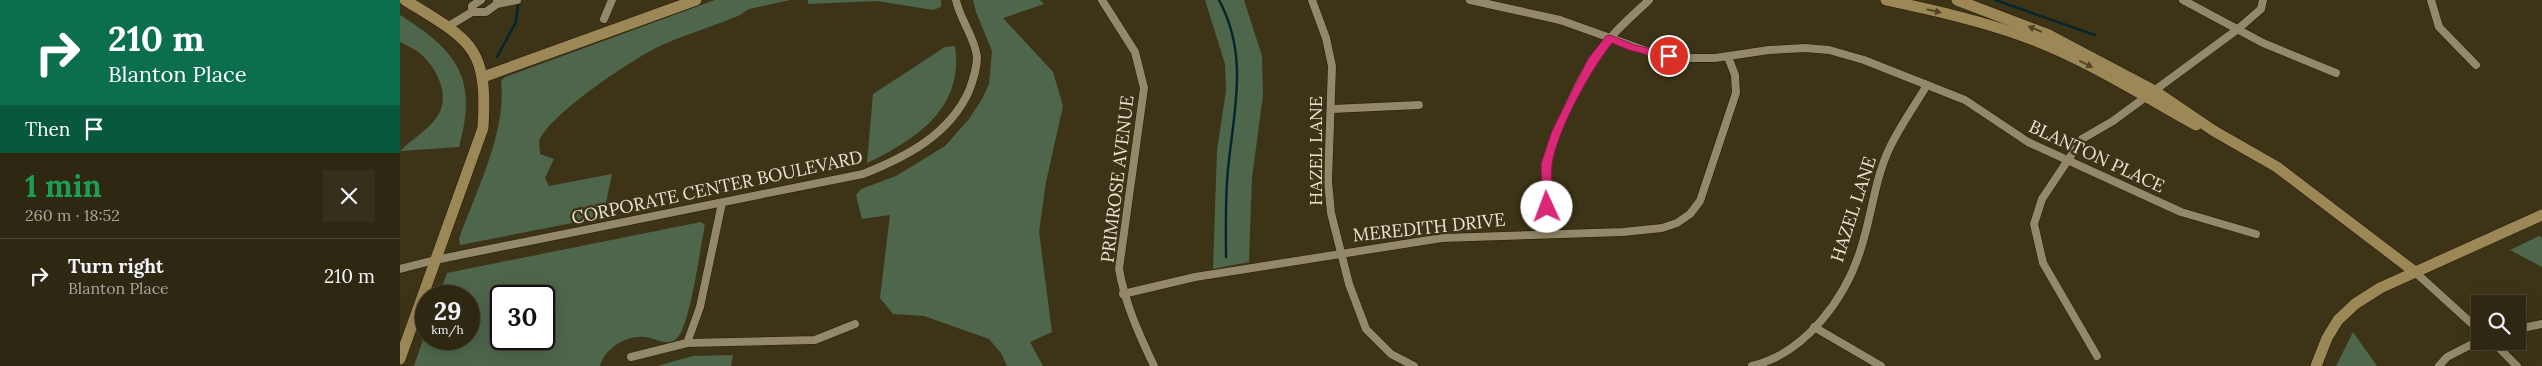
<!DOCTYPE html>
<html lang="en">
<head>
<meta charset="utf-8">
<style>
  :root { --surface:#2e2712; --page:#362f1b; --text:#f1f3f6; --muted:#a7a59f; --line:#494432 }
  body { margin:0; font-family:Lora,serif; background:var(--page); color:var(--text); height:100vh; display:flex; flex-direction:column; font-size:19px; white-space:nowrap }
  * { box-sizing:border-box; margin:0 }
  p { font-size:16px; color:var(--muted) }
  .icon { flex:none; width:28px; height:28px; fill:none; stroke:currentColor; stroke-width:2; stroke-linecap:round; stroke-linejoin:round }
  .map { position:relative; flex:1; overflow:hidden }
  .details { display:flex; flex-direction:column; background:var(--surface); width:400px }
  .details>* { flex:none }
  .banner { background:#0b6e4f; color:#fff; overflow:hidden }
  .tools { position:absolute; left:2071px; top:295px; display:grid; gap:10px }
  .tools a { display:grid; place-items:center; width:55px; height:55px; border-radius:0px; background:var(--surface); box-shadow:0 5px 20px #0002,0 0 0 1px var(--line); font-size:25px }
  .speed { position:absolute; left:15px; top:285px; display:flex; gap:10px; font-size:25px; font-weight:700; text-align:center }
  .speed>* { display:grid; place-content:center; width:65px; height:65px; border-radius:50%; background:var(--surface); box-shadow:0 5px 20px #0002,0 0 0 1px var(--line); line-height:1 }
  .speed small { font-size:12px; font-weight:400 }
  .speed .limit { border:2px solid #111; border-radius:8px; background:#fff; color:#111 }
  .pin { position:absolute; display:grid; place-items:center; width:42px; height:42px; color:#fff; margin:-21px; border:2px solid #fff; border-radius:50%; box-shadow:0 1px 5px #0007 }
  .me { position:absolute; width:55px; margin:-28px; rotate:358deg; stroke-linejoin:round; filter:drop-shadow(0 0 4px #0008) }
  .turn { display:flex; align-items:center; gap:18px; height:105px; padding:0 25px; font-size:22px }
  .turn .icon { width:65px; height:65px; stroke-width:2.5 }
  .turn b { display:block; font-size:35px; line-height:42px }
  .then { display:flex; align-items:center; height:48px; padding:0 25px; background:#0003; gap:10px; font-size:19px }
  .round { display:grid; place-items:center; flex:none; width:52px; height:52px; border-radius:0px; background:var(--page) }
  .head { display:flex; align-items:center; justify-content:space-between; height:85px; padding:0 25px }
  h1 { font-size:30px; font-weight:700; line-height:38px; color:#1e9e55 }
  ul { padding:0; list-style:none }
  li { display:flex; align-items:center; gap:15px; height:75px; padding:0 25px; border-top:1px solid var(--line) }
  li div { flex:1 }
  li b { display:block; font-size:19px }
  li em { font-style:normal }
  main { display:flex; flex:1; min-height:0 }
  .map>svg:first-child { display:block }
</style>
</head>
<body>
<main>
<section class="details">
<div class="banner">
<div class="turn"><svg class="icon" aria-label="right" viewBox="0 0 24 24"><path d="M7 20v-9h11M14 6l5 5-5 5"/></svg><div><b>210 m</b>Blanton Place</div></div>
<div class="then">Then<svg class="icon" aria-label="arrive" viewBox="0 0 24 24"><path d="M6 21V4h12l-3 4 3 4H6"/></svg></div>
</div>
<div class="head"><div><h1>1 min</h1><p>260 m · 18:52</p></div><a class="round"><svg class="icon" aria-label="close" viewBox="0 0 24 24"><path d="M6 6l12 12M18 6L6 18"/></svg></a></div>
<ul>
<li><svg class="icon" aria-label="right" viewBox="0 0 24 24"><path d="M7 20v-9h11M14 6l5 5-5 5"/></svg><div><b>Turn right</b><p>Blanton Place</p></div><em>210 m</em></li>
</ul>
</section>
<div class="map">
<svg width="2142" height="366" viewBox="0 0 2142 366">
  <rect width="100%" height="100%" fill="#3d3418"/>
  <g fill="#4e664c" fill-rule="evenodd">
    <path d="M315 0H390L349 9 338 16C313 26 287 34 262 45 237 56 146 116 139 142 139 145 140 150 140 154L154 159 145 178 149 186 212 174 203 217 60 245 59 239C76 191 107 132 101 81L105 77Z"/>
    <polygon points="408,0 541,0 541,7 533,10 477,1 408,4"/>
    <polygon points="573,0 640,0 644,4 603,18 653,72 663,106 646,182 639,232 652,332 630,342 643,366 607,366 601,353 589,339 524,316 493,314 480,298 490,215 462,219 456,195 461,189 496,176 545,146 569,119 582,99 589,84 592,51 576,12"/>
    <polygon points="805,0 844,0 862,56 863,95 852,178 849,262 813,269 817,150 826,91 825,64"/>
    <path d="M0 15C56 50 79 78 59 147L0 151C12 139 27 131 37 117 52 96 36 65 17 51 12 48 6 45 0 42Z"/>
    <path d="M555 46C564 108 517 139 467 163L473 94 545 47Z"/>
    <path d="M301 222 305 225C300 248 291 321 278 337 269 348 256 338 245 337 227 335 205 348 200 366H14L26 331V339H69V296H39L47 273ZM101 296H144V339H101Z"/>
    <polygon points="2139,236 2142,238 2142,267 2110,250"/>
    <polygon points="1953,332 1977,366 1936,366"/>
    <polygon points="333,355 331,366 257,366 293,356"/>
  </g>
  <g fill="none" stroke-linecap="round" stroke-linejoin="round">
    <g stroke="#06262e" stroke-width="2.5">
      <path d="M819 0C849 56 834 109 828 169 825 198 826 228 826 257"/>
      <polyline points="1595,0 1695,35"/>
      <polyline points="97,57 116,22 118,4"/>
    </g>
    <g stroke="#241b01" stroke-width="9">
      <g id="street">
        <polyline points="81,0 72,6 72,12 86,12 97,4 97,0"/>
        <path d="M702 0 735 52 744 88 719 269C725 304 739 334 754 366"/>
        <polyline points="912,0 926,38 932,66 928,181 931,213 949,284 966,329 991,354 1014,366"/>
        <polyline points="1070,0 1160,20 1255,54 1283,58 1315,58 1369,50 1405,48 1429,50 1464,60 1565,100 1628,142 1781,212 1856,234"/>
        <polyline points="1783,0 1863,43 1936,73"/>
        <polyline points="2031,0 2039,27 2076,65"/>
        <polyline points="97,4 117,0"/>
        <polyline points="204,19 212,0"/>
        <polyline points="47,27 72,12"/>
        <polyline points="932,109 1019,105"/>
        <path d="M1149 234C1147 211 1144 188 1147 166 1150 142 1180 78 1194 58 1209 36 1230 18 1249 0"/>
        <path d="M0 269 35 260 463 174C506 157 549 135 569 91 573 80 577 69 577 57 575 37 560 20 556 0"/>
        <polyline points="2015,272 2080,331"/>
        <polyline points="723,294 795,277 1042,238 1223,232 1262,228 1277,223 1290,214 1300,201 1336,93 1335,75 1328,57"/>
        <polyline points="1414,327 1481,366"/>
        <polyline points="2118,329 2142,324"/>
        <polyline points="2092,341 2117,366"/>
        <polyline points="287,343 300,307 322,203"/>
        <polyline points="1697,356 1643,263 1634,224 1642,199 1682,139 1713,121 1838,29 1861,9 1863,0"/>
        <polyline points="231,357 287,343 415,340 455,324"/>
        <path d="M1352 366C1406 353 1447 297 1462 245 1472 213 1475 178 1490 147 1500 126 1515 105 1527 85"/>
        <polyline points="2039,366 2047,357 2080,340"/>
      </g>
    </g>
    <g stroke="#241b01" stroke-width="12">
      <g id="secondary">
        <path d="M1486 0C1532 10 1578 20 1623 36 1684 58 1740 94 1796 125"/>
        <polyline points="1557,0 1649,35 1755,91 1814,131 1877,167 2015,272"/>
        <polyline points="83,77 296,0"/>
        <path d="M0 359 83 128C88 45 71 41 5 0"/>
        <polyline points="1916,366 1927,338 1938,320 1955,304 1980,288 2142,215"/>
      </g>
    </g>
    <use href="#street" stroke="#938869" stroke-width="8"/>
    <use href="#secondary" stroke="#9c8756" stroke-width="11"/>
  </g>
  <defs><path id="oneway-solid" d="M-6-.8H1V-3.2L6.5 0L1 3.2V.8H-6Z" transform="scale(1.25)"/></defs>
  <g fill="#504524">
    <use href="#oneway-solid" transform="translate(1534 11) rotate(13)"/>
    <use href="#oneway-solid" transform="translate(1635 29) rotate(-158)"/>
    <use href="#oneway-solid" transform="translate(1686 64) rotate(27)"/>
  </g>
  <path fill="#db2777" stroke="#8e194d" d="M1210 35 1235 45 1273 54 1274 56 1269 60 1229 50 1212 43C1191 69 1157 130 1152 164 1150 178 1153 193 1153 207L1151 210H1143L1141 164 1152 131 1188 59 1206 36Z"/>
  <g text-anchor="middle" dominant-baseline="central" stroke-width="5" stroke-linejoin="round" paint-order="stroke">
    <g font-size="18" fill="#ebe5d5" stroke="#3d3418">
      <text transform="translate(915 151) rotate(-90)">HAZEL LANE</text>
      <text transform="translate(1697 156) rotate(25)">BLANTON PLACE</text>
      <text transform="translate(717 179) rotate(-83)">PRIMROSE AVENUE</text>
      <text transform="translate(317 187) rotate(-12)">CORPORATE CENTER BOULEVARD</text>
      <text transform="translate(1453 209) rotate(-72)">HAZEL LANE</text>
      <text transform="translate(1029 227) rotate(-6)">MEREDITH DRIVE</text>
    </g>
  </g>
</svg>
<div class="tools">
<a><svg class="icon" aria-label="search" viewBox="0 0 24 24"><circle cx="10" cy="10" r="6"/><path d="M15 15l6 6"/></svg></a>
</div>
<div class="speed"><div>29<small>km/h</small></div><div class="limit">30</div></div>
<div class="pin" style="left:1269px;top:56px;background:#d93025"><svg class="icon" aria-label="arrive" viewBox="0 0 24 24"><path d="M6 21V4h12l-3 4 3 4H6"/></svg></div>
<svg class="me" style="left:1147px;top:207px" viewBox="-20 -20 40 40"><circle r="19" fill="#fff"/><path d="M0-13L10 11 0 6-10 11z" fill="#db2777"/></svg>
</div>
</main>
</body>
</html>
